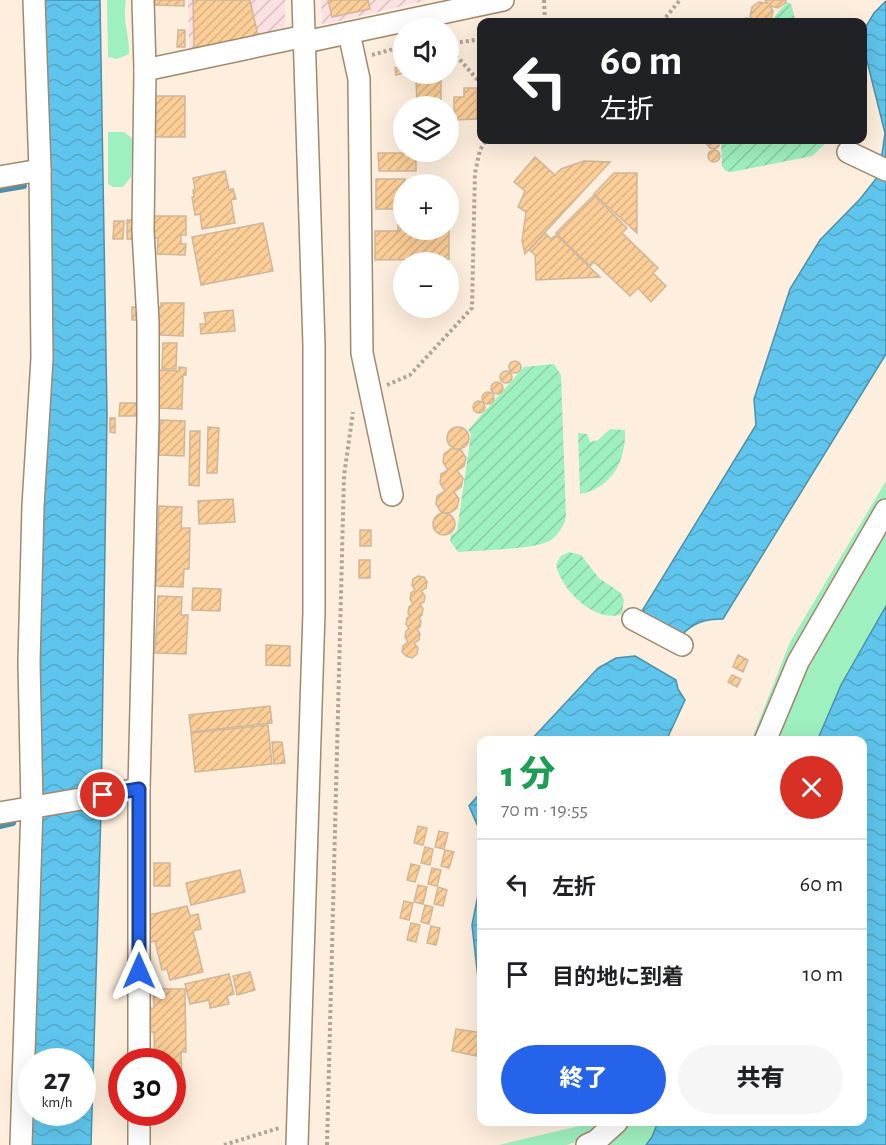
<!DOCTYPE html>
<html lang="ja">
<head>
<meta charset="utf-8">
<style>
  :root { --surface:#fff; --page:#f6f6f6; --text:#202124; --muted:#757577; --line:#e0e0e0; --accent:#2563eb }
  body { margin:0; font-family:"Alegreya Sans","Noto Sans JP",sans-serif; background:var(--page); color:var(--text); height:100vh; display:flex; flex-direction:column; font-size:22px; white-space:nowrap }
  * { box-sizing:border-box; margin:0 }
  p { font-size:20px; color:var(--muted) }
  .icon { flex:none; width:33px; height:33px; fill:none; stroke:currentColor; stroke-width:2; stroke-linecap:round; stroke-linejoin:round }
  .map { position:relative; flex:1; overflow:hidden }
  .drawer { position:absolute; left:477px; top:736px; width:390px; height:390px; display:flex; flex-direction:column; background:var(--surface); border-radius:12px; box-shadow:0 6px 24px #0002 }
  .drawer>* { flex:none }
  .top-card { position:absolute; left:477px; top:18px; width:390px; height:126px; border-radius:12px; box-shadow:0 6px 24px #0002; background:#202124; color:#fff; overflow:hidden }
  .tools { position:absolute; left:393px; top:18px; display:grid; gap:12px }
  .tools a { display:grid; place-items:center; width:66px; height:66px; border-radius:50%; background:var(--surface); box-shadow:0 6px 24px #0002; font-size:30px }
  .speed { position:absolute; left:18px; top:1048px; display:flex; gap:12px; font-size:30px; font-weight:700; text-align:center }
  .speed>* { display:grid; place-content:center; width:78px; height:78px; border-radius:50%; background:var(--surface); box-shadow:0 6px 24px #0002; line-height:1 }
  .speed small { font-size:15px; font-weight:400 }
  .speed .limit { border:9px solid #d22; background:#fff; color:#111 }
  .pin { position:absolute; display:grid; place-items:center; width:51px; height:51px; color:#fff; margin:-26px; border:3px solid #fff; border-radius:50%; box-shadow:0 2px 6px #0007 }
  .me { position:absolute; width:66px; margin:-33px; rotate:0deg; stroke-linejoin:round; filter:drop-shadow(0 0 4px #0008) }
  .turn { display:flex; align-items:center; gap:21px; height:126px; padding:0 24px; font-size:27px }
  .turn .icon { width:78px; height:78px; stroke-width:2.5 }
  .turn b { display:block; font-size:42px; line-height:51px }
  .round { display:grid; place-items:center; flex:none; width:63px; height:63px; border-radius:32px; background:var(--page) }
  .head { display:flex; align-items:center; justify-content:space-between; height:102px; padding:0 24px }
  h1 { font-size:36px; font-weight:800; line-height:45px; color:#1e9e55 }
  .action { display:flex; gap:12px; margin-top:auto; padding:12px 24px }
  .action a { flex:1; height:69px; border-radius:36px; background:var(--accent); color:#fff; font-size:24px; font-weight:800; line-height:69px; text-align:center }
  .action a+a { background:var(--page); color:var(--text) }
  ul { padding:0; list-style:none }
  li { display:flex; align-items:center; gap:18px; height:90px; padding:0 24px; border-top:2px solid var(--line) }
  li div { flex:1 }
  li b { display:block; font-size:22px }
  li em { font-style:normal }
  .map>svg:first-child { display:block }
</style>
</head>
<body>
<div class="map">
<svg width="886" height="1145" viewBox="0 0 886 1145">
  <defs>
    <pattern id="industrial-furrows" width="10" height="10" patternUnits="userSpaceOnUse" patternTransform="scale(1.5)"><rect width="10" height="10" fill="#fbe0e1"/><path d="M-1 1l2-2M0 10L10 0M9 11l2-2" fill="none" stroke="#d7bfc0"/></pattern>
    <pattern id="garden-furrows" width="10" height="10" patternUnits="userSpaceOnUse" patternTransform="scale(1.5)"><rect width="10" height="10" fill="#9ff0bf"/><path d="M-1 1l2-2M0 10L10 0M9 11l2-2" fill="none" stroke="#88cda3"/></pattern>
    <pattern id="water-waves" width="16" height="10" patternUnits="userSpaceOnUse" patternTransform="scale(1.5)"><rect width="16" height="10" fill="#5fc5ec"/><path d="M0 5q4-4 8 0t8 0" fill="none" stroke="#52a8c9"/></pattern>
    <pattern id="building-hatch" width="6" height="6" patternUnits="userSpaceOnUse" patternTransform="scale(1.5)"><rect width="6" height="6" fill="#fcce97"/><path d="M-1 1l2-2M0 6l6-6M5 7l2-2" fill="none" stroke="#d8b081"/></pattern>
  </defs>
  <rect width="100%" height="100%" fill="#feeedd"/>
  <g fill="url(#industrial-furrows)">
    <polygon points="188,0 285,0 285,26 280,35 189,55"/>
    <polygon points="321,0 428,0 322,25"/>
  </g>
  <g fill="#9ff0bf">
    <path d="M107 0H126C122 22 130 34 129 54L117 59 108 57Z"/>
    <polygon points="108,132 124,132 133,139 131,177 123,187 113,187 108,184"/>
    <polygon points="886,481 886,497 787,664 758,741 751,741 790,642"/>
    <polygon points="886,531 886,606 841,685 817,741 777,741 806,666"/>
    <polygon points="585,1122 603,1122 575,1142 567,1145 499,1145 579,1126"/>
    <polygon points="628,1122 658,1122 652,1137 646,1145 606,1145 622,1133"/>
  </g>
  <g fill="url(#garden-furrows)">
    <polygon points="787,2 791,4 796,22 770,22"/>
    <polygon points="721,140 827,140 824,145 812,156 732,172 726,171 722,167"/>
    <path d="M554 364 561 375 566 517C564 526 558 535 551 540 536 550 478 550 458 552L450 541 451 535 457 531 471 434 468 430 524 367Z"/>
    <path d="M610 429 625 430C626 461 612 488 580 494L578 433 587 434 590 442 598 440Z"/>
    <path d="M569 552 581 555 599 578 621 593 624 600 622 614C595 624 560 589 556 564L561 556Z"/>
  </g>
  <g fill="url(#water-waves)" stroke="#4c91a9" stroke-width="1.5">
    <polygon points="43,0 100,0 107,413 101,811 91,1145 30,1145 32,1113 82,1113 82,1062 33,1062 42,815 47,796 40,792"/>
    <path d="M886 1V354L723 619C706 619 693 622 681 636L642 611 756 425 754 399 790 289 820 240 860 199 879 175 885 133 864 49 865 28 874 13Z"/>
    <polygon points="886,606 886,1145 646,1145 652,1137 658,1122 862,1122 862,741 817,741 841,685"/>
    <polygon points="635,656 676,680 678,689 685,700 666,741 530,741 598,668 616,658"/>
    <polygon points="481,792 481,844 479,829 469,806"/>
    <polygon points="481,880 482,987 481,988 479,987 472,925"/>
  </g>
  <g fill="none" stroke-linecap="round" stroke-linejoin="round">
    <g stroke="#4c91a9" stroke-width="6">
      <polyline points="0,190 24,186"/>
      <polyline points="0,826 13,823"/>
    </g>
  </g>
  <g fill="url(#building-hatch)" stroke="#cfb79b" stroke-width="1.5">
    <polygon points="155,0 184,0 184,6 155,5"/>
    <polygon points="193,0 250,0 258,36 194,49"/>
    <polygon points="328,0 368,0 370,9 332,17"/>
    <polygon points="765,0 786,0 786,2 778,8 770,6 773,11 771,20 767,22 739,22 746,18 752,19 750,16 752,7 759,2 767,3"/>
    <polygon points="178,30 185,30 185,47 177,47"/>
    <polygon points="404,66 404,73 396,75 395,68"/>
    <polygon points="416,78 441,78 441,106 417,106"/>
    <polygon points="464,88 477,88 477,119 454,120 454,97 464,97"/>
    <polygon points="155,96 185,96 185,137 154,137"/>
    <polygon points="708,140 718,140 719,146 715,149 710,148 707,144"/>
    <circle cx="714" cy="156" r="6"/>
    <polygon points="378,153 416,153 416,171 379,171"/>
    <polygon points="535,157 555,175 561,169 584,161 610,162 525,254 522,241 526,212 518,207 525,191 514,182"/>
    <polygon points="225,171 229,190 233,189 236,199 231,200 235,223 202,229 200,214 195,215 192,197 194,197 193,190 195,189 193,178"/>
    <polygon points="614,173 637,173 637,233 594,194"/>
    <polygon points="376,179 405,179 404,209 376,209"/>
    <polygon points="594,195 627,228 622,233 658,268 653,273 666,286 651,302 638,288 630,296 594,262 590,266 556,233"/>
    <polygon points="153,216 186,216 186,235 181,235 181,244 186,244 185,255 157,254 158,238 152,238"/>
    <rect x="127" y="220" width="9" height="19"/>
    <polygon points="114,221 124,221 123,239 113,239"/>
    <polygon points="263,223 273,271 201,285 192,237"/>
    <polygon points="398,225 404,225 404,230 449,230 449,259 375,260 375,231 398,231"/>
    <polygon points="545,233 551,239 556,235 600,277 536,280 535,255 529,250"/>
    <polygon points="161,303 184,303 183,336 160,335 160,332 157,332 157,307 161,307"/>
    <rect x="132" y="307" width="7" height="13"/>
    <polygon points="233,310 235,331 201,334 200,324 206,324 204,313"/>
    <polygon points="163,343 177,343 176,369 162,369"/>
    <circle cx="515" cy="367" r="6"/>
    <polygon points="179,367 186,368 186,375 183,375 182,409 157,408 158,370 179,371"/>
    <circle cx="506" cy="377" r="6"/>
    <circle cx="497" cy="388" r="6"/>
    <circle cx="488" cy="398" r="6"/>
    <circle cx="479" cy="407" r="6"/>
    <polygon points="120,403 137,403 136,416 119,416"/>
    <polygon points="110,418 115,418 115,433 110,432"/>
    <polygon points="160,420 185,421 184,456 159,455"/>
    <circle cx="458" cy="438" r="11"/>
    <polygon points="208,427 219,428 217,473 207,473"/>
    <polygon points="190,431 200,431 199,486 189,485"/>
    <polygon points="452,448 461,450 466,458 464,466 457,471 463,478 461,487 454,492 459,499 457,508 450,513 441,512 436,504 437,496 445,491 440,483 441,474 448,470 443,462 444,454"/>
    <polygon points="233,499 235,522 199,524 198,501"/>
    <polygon points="159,506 182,507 181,528 190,528 189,569 184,569 183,587 156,586"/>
    <circle cx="444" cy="524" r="11"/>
    <rect x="360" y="530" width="11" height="16"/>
    <rect x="359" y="560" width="11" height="18"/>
    <polygon points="418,576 424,577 427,582 426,588 421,591 425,596 424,602 420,604 423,609 422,615 419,618 421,621 420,627 417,629 420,634 419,640 414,643 418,648 417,654 412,658 406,656 402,652 403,646 408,642 405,637 406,631 409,629 406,624 407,618 410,616 408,613 409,607 413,604 410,599 411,593 415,590 412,585 413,579"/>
    <polygon points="193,588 221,589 220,611 192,610"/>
    <polygon points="158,596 182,597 181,615 188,615 186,654 155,653"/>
    <polygon points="266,645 290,646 290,666 266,665"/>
    <polygon points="738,655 748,660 743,672 733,667"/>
    <polygon points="732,675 741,679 737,687 728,682"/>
    <polygon points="270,706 272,723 191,732 189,715"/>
    <polygon points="268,725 272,764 195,772 191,733"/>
    <polygon points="272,742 282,742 285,763 274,764"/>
    <polygon points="418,826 427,828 423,845 414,843"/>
    <polygon points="439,831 448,833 444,849 435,847"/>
    <polygon points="425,847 433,849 430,865 421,863"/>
    <polygon points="445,850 454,852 449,868 441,866"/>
    <rect x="154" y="863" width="16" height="23"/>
    <polygon points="411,864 420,866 415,882 407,880"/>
    <polygon points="432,868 441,870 437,886 428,884"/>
    <polygon points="240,870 245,892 191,905 186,883"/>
    <polygon points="418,885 427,887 423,904 414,902"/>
    <polygon points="438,887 447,890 443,906 434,904"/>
    <polygon points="404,901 413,903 409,920 400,918"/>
    <polygon points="425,905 433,907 429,924 421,922"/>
    <polygon points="187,906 190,916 198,914 201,929 193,931 203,972 170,980 167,969 162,970 155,941 150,942 146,925 151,924 149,915"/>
    <polygon points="411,923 420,925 416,942 407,940"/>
    <polygon points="431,926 440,928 436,945 427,943"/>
    <polygon points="250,972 255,990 237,995 233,976"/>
    <polygon points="229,974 234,994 227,996 229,1004 210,1008 209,1000 190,1004 185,984"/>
    <polygon points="153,989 185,989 186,1052 181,1052 182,1079 172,1080 172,1062 155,1062 154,1032 148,1032 147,1008 154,1008"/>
    <polygon points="456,1029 482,1033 482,1057 452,1051"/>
  </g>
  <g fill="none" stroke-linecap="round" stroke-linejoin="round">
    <g stroke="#a0896f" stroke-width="24">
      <g id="minor">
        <polyline points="349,33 359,79 362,353 392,495"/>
        <polyline points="305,42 503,0"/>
        <polyline points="145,70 305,36"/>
        <polyline points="848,152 886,170"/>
        <polyline points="0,177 40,170"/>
        <polyline points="633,619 682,645"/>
        <polyline points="765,741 798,662 886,510"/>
        <polyline points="0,813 139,789"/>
        <polyline points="139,1062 139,789 148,420 148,322 143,231 145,70 143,0"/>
        <polyline points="139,1113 139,1145"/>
        <polyline points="21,1145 32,807 29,662 33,506 42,358 40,170 34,0"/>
        <polyline points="297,1145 314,612 314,345 303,0"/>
        <polyline points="587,1145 596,1141 617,1122"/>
      </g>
    </g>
    <g stroke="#b2a596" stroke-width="4" stroke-dasharray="3 3" stroke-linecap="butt">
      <polyline points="544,0 545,22"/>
      <polyline points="662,22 680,0"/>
      <polyline points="448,44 482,39"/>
      <polyline points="448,46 482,85"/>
      <polyline points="372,55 404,46"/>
      <polyline points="387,385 410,375 472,308 475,173 480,150 486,140"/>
      <polyline points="224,1145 279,1128"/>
      <polyline points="327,1145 344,476 353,412"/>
    </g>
    <use href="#minor" stroke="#fff" stroke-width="21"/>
  </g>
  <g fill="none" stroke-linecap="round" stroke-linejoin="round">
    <g stroke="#184099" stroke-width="15">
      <polyline id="route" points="103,795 139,789 139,971"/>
    </g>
    <use href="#route" stroke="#2563eb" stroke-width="10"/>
  </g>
</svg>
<div class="tools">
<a><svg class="icon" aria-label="sound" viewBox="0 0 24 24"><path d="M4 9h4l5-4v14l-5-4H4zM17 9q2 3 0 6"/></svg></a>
<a><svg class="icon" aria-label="layers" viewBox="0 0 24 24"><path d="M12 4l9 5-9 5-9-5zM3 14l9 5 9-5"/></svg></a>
<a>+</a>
<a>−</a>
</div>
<div class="speed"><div>27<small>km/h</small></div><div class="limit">30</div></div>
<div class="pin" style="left:103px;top:795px;background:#d93025"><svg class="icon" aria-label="arrive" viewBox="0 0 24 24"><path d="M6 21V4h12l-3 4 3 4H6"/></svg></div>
<svg class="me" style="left:139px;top:971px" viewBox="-20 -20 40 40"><path d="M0-17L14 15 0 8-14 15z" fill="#2563eb" stroke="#fff" stroke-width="4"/></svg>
<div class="top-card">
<div class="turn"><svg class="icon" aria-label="left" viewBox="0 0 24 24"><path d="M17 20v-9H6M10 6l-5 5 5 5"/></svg><div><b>60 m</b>左折</div></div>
</div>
<section class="drawer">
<div class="head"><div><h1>1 分</h1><p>70 m · 19:55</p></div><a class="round" style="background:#d93025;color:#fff"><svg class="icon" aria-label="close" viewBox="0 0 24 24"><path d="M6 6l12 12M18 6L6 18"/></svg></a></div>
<ul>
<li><svg class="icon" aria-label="left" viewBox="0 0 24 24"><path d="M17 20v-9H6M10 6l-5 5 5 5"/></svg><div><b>左折</b></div><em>60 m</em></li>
<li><svg class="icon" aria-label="arrive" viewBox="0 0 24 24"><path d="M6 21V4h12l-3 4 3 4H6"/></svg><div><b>目的地に到着</b></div><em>10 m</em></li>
</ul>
<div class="action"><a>終了</a><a>共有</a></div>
</section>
</div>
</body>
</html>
